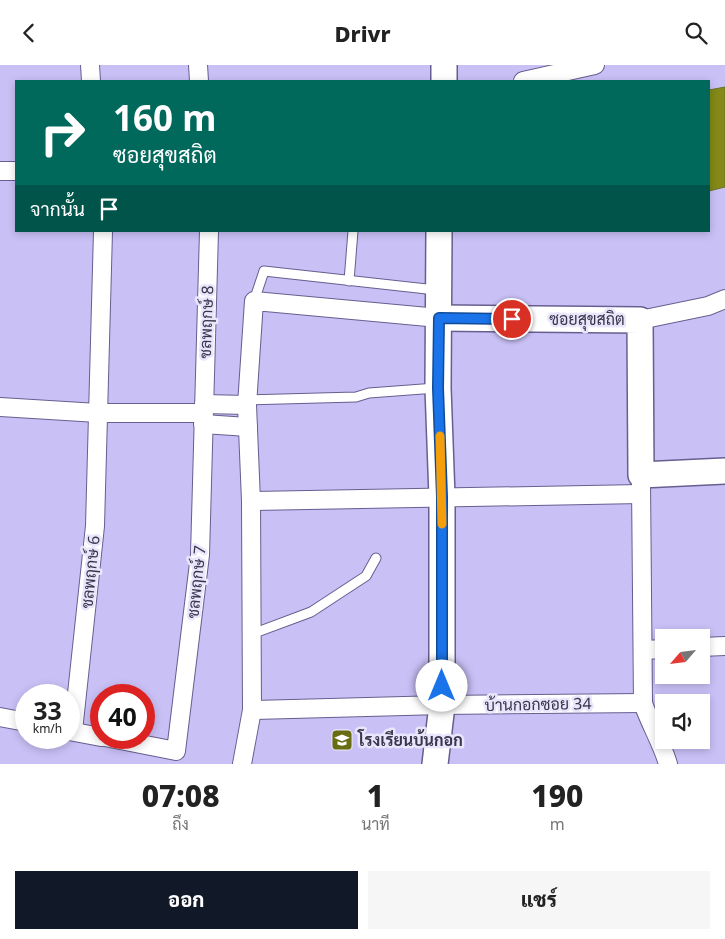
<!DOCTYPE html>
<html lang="th">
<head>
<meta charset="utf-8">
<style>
  :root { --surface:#fff; --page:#f6f6f6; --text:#222; --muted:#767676; --accent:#111827 }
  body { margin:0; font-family:"Noto Sans",Sarabun,sans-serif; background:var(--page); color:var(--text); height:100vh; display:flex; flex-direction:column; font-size:19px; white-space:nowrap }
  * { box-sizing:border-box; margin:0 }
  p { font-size:16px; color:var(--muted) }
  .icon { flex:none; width:28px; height:28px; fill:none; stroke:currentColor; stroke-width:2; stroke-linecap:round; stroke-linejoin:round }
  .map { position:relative; height:699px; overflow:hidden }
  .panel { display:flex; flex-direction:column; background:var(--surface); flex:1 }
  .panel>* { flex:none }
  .top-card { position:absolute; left:15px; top:15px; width:695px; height:152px; border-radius:0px; box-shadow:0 2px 8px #0003; background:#00695c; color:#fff; overflow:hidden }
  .needle { width:32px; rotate:242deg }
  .buttons { position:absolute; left:655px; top:564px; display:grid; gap:10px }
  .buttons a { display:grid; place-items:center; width:55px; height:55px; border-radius:0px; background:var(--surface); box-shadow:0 2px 8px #0003; font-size:25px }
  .speed { position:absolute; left:15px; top:619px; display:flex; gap:10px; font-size:25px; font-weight:700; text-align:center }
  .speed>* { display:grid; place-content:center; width:65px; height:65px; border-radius:50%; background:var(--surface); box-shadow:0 2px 8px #0003; line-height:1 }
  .speed small { font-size:12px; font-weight:400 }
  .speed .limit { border:8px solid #d22; background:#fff; color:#111 }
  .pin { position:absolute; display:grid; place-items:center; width:42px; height:42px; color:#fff; margin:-21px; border:2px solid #fff; border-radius:50%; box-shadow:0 1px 5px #0007 }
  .me { position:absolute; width:55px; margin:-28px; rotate:0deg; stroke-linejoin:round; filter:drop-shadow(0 0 4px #0008) }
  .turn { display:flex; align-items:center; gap:18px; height:105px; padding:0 15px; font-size:22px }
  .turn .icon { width:65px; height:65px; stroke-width:2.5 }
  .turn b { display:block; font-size:35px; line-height:42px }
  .then { display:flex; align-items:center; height:48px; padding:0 15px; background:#0003; gap:10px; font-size:19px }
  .eta { display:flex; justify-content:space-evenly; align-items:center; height:85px; text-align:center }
  .eta b { font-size:30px; font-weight:800; line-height:35px }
  .button { display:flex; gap:10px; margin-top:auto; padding:10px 15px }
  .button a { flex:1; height:58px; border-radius:0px; background:var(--accent); color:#fff; font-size:20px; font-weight:800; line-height:58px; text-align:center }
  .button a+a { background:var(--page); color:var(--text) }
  header { display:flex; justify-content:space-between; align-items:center; height:65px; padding:0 15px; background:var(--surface); font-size:22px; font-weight:800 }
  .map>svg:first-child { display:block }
</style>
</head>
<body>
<header><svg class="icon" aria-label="back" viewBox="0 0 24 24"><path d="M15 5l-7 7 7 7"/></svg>Drivr<svg class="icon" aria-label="search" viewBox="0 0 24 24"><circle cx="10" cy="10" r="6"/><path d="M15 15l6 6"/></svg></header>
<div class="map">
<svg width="725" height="699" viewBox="0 0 725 699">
  <rect width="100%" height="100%" fill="#c9c0f6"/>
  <polygon fill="#848918" stroke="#6e7027" points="725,22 725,122 709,126 709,25"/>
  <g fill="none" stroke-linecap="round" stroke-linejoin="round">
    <g stroke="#685e8f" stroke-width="11">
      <g id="lane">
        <polyline points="349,216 353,166"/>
        <polyline points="254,236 264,206 436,225"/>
        <polyline points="247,335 356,332 369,328 436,323"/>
        <polyline points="252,569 311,547 366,511 376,493"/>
      </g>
    </g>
    <g stroke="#685e8f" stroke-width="20">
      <g id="street">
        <polyline points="90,0 91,16"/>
        <polyline points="198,0 199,16"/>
        <polyline points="523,16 595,0"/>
        <polyline points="0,106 16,106"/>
        <polyline points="640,255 708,241 725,234"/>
        <polyline points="204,339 247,340"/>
        <polyline points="0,342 98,348 203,348"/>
        <polyline points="203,359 248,362"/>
        <path d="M641 418 643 638C650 659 662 678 668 699"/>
        <polyline points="251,436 641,429"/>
        <polyline points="701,582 725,581"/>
        <polyline points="643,585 664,584"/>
        <polyline points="252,645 442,640 643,638"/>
        <polyline points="0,652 26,657"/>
        <polyline points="69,666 101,672"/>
        <polyline points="73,666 95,461 103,166"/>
        <polyline points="105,672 176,686 200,490 209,166"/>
        <polyline points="242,699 252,645 251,436 247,340 254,236 439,253"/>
      </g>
    </g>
    <g stroke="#685e8f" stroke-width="28">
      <g id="secondary">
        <polyline points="444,16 444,0"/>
        <polyline points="439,253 640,255 641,410 725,406"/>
        <polyline points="435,699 442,640 442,432 438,323 439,166"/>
      </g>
    </g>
    <use href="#lane" stroke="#fff" stroke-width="9"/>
    <use href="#street" stroke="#fff" stroke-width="18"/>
    <use href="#secondary" stroke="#fff" stroke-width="25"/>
  </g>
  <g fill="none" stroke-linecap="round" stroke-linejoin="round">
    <g stroke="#114b97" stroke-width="12">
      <polyline id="route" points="442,621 442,432 438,323 439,253 512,254"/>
    </g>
    <use href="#route" stroke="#1a73e8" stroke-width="9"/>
    <polyline stroke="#f59e0b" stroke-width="9" points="440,371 442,459"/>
  </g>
  <defs>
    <g id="school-square" transform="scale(1.125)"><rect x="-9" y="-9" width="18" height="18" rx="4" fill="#696d11" stroke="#e9e6fc"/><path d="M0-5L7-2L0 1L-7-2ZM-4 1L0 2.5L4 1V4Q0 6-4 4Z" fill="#fff"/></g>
  </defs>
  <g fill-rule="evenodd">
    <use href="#school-square" x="342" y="675"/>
  </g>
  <g text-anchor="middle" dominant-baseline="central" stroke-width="5" stroke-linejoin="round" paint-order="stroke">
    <g font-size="16" fill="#39354b" stroke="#e9e6fc">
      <text x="587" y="254">ซอยสุขสถิต</text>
      <text transform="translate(206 257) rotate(-88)">ชลพฤกษ์ 8</text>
      <text transform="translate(90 507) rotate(-84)">ชลพฤกษ์ 6</text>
      <text transform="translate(196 517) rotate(-84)">ชลพฤกษ์ 7</text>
      <text transform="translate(538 639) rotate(-1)">บ้านกอกซอย 34</text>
    </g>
    <g font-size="16" font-weight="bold" fill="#39354b" stroke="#e9e6fc" text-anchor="start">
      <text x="358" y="675">โรงเรียนบ้นกอก</text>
    </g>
  </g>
</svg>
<div class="buttons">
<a><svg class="needle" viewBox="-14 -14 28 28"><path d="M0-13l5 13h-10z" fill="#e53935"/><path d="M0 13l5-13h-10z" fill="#767676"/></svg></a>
<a><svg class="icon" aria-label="sound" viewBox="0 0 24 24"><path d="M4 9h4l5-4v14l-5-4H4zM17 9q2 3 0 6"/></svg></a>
</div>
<div class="speed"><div>33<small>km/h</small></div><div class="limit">40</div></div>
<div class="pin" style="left:512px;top:254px;background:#d93025"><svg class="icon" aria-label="arrive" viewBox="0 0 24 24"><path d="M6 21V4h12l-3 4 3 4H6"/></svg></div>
<svg class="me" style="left:442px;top:621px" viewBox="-20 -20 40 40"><circle r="19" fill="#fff"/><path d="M0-13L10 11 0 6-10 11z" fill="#1a73e8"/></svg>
<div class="top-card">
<div class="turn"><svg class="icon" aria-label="right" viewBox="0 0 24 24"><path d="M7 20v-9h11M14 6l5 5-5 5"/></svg><div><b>160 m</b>ซอยสุขสถิต</div></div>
<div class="then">จากนั้น<svg class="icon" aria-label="arrive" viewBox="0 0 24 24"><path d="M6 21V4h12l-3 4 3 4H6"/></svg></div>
</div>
</div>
<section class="panel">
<div class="eta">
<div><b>07:08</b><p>ถึง</p></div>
<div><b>1</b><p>นาที</p></div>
<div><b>190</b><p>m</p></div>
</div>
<div class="button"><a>ออก</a><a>แชร์</a></div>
</section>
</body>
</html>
